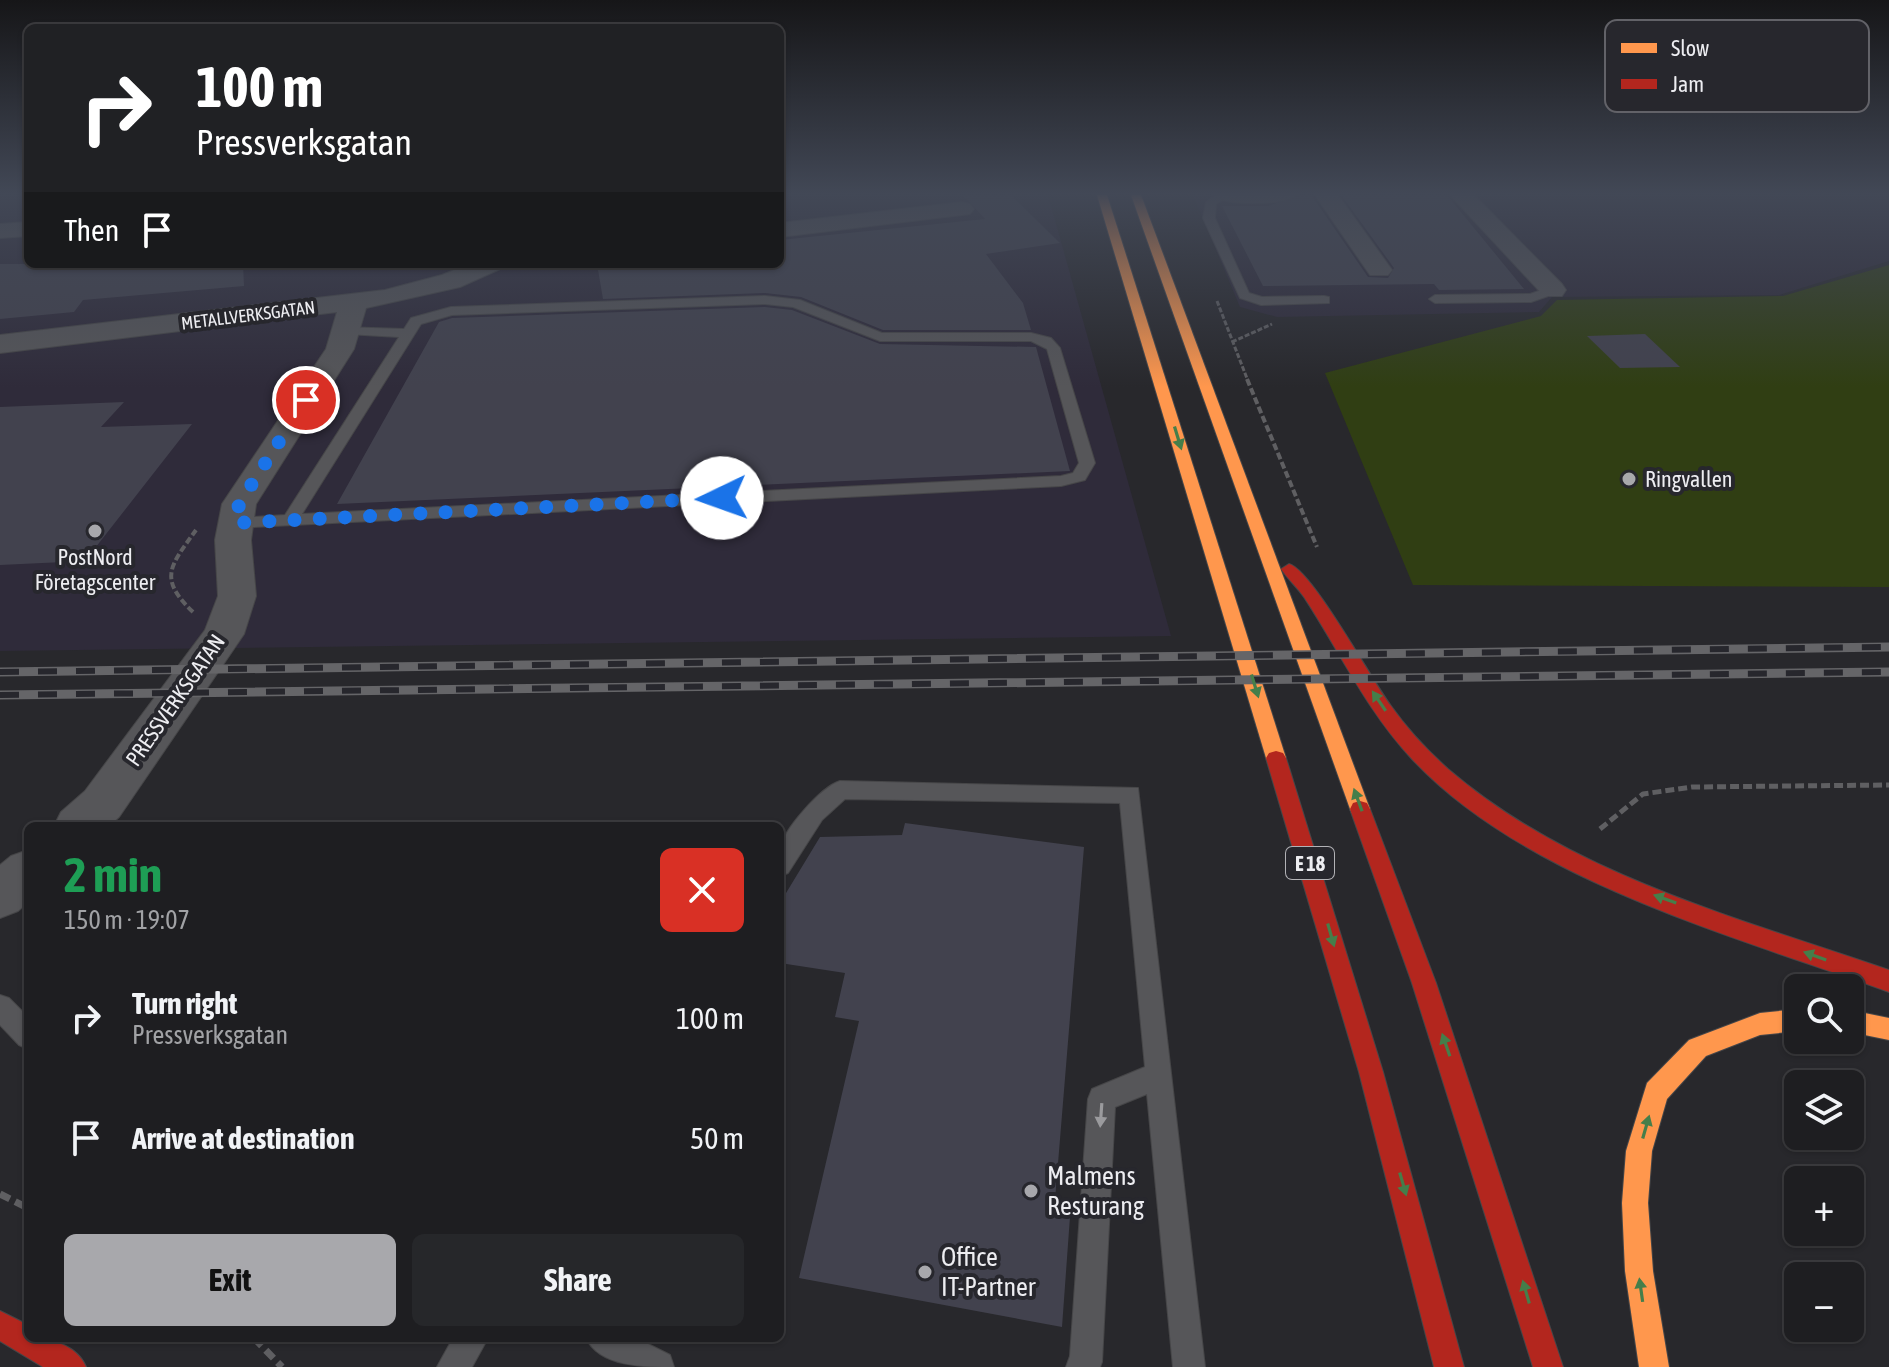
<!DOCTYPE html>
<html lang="en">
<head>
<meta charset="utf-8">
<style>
  :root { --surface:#1e1e21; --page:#26272a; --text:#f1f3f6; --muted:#a1a2a5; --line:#3c3c3f; --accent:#a8a8ac }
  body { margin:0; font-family:"Asap Condensed",sans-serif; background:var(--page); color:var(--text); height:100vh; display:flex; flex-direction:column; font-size:30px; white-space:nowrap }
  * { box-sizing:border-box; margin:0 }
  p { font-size:26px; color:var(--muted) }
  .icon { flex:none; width:44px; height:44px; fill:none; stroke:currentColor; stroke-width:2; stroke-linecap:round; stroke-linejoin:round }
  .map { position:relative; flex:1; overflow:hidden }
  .details { position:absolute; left:24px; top:822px; width:760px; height:520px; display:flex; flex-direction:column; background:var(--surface); border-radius:12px; box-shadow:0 2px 6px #0004,0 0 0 2px var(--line) }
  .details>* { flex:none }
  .guide { position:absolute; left:24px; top:24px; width:760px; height:244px; border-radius:12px; box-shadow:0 2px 6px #0004,0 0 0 2px var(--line); background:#202124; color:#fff; overflow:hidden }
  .tools { position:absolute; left:1784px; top:974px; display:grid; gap:16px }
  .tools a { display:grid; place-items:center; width:80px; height:80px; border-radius:12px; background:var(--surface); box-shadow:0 2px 6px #0004,0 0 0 2px var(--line); font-size:40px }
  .pin { position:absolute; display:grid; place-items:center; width:68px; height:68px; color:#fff; margin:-34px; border:4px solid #fff; border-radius:50%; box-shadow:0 2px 8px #0007 }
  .me { position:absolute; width:88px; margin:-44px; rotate:267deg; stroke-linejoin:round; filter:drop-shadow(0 0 6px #0008) }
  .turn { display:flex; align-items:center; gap:28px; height:168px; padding:0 40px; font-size:36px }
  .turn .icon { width:104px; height:104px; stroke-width:2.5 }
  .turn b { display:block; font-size:56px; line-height:68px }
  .then { display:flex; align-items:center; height:76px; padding:0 40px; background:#0003; gap:16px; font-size:30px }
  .round { display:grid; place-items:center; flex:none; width:84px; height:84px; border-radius:12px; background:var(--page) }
  .headline { display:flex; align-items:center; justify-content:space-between; height:136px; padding:0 40px }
  h1 { font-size:48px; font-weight:700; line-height:60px; color:#1e9e55 }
  .button { display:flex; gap:16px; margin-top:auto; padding:16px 40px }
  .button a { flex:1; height:92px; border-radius:12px; background:var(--accent); color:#111; font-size:32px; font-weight:700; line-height:92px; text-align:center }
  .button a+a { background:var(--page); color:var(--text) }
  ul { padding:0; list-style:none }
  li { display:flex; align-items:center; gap:24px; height:120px; padding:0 40px }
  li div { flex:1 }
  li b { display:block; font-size:30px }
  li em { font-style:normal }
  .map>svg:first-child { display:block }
</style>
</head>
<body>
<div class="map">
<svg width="1889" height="1367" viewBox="0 0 1889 1367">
  <rect width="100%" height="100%" fill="#28282c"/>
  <g fill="#2f2b3a">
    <polygon points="0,195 28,195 28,264 780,264 780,195 1048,195 1171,636 0,651"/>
    <polygon points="1193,195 1889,195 1889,261 1779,295 1552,297 1539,312 1277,317 1240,307"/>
  </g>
  <polygon fill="#303e13" points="1889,265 1889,587 1413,585 1325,373 1541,316 1557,300 1783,296"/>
  <g fill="#42424e">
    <polygon points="963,195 1011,195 1060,243 986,254 1023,303 1031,330 883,330 801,297 765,293 603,299 597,264 780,264 780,240 985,219"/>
    <polygon points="1447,195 1524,289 1439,290 1434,284 1263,286 1222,206 1268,206 1298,196 1312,196 1368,277 1388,278 1394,268 1342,196"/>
    <polygon points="0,264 243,264 244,286 83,300 74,312 0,319"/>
    <polygon points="765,307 792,310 880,344 1036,347 1070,471 337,504 439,322 452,318"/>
    <polygon points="1645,334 1680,367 1620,368 1587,336"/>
    <polygon points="124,402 101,427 192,424 85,561 0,565 0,407"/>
    <polygon points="905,823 1084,847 1055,1200 1071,1203 1062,1327 799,1278 859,1021 835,1017 845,973 780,963 780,903 820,837 902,835"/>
  </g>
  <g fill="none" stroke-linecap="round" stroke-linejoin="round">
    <g stroke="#464648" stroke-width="2">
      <g id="lane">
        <polygon points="1216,195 1229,196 1216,204 1215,218 1249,293 1262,297 1324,296 1329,297 1329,303 1261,305 1240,298 1203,218 1206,202"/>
        <polygon points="1553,286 1559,290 1557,293 1531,302 1435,303 1429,299 1435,295 1530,294"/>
        <path d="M765 296 800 300 882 333H1031L1051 338 1060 348 1095 463 1085 480 1061 486 236 528 228 523 236 518 285 515 399 337 346 334 339 330 341 327 404 329 411 318 451 307ZM765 304 793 307 880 341H1031L1047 349 1079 463 1073 473 1061 476 302 514 421 324 452 315Z"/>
        <path d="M840 781 1138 788 1205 1367H1173L1147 1094 1115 1107 1102 1362 1100 1367H1066L1070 1356 1088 1099 1092 1089 1145 1067 1120 803 845 799 822 820 788 873 780 876C780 867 779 858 780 849 783 830 821 787 840 781Z"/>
        <polygon points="0,995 9,998 28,1017 28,1049 19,1045 0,1025"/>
        <polygon points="453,1338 488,1338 472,1367 437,1367"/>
        <path d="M586 1338H636L670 1355 674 1367C644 1367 600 1367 586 1338Z"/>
      </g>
    </g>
    <g stroke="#464648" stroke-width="2">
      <g id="street">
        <path d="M1212 195H1296C1286 206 1222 206 1212 195Z"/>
        <polygon points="1315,195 1338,195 1392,270 1388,275 1370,275"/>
        <polygon points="1450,195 1474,195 1562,284 1566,290 1562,296 1544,296"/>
        <polygon points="962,202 970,204 974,209 970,214 780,237 780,223"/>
        <polygon points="28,222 28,236 0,238 0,224"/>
        <polygon points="469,264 504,264 500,269 460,287 366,308 354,349 256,504 251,540 256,596 244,634 119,817 109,826 54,826 61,812 85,791 205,630 218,596 215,540 222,504 326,349 337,312 0,353 0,335 385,290 442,275"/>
        <polygon points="28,850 28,902 18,911 0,918 0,865 11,856"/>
      </g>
    </g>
    <g stroke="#464648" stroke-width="2">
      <g id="slow">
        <polygon points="1097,195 1107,195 1286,758 1283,763 1269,763 1266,758"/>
        <polygon points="1131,195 1141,195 1370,809 1367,815 1360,817 1353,815 1350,809"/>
        <polygon points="1798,1009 1798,1031 1760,1035 1706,1056 1667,1099 1652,1151 1648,1203 1653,1271 1669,1367 1639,1367 1625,1271 1622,1203 1626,1151 1647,1083 1689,1040 1760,1013"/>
        <polygon points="1850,1010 1889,1018 1889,1040 1850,1032"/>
      </g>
    </g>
    <g stroke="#464648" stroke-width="2">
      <g id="jam">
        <path d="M1289 564C1312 570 1372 681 1391 706 1408 730 1427 750 1448 769 1571 875 1738 918 1889 970V992C1735 936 1526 881 1412 759 1367 711 1340 652 1304 597 1297 587 1288 579 1281 569Z"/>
        <polygon points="1276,751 1283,753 1286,758 1383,1072 1464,1367 1434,1367 1359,1072 1266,758 1269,753"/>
        <polygon points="1360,801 1367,803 1370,809 1436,983 1563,1367 1533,1367 1412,983 1350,809 1353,803"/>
        <path d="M0 1311 28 1325V1338C50 1338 77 1345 86 1367H43L0 1341Z"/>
      </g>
    </g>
    <g stroke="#5f5f62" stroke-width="3" stroke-dasharray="5 2" stroke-linecap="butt">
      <polyline points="1217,301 1248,381"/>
      <polyline points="1232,342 1272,324"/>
    </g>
    <g stroke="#5f5f62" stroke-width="4" stroke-dasharray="7 3" stroke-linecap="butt">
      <polyline points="1247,379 1317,547"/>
      <path d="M193 612C157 578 171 565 196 530"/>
    </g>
    <polyline stroke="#5f5f62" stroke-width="5" stroke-dasharray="9 4" stroke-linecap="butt" points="1600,829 1643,794 1692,787 1889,785"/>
    <g stroke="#5f5f62" stroke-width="7" stroke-dasharray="11 6" stroke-linecap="butt">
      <polyline points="0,1194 28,1208"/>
      <polyline points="254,1338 282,1367"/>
    </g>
    <use href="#lane" fill="#565659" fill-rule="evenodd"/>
    <use href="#street" fill="#565659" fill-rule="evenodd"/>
    <use href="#slow" fill="#ff974d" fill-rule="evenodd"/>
    <use href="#jam" fill="#b3261e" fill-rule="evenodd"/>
    <g stroke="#656568" stroke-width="9">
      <g id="rail">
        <polyline points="0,672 1889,647"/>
        <polyline points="0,695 1889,672"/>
      </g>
    </g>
    <use href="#rail" stroke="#27272d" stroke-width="6" stroke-dasharray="19" stroke-linecap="butt"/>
  </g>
  <defs><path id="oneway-solid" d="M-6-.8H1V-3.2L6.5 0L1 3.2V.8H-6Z" transform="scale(2)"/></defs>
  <g fill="#457e4a">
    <use href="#oneway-solid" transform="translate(1178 438) rotate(73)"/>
    <use href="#oneway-solid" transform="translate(1255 686) rotate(73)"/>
    <use href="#oneway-solid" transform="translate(1379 701) rotate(-124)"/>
    <use href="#oneway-solid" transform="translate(1358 800) rotate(-110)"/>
    <use href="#oneway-solid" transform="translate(1665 899) rotate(-160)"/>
    <use href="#oneway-solid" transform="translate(1331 935) rotate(74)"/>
    <use href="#oneway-solid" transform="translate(1815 956) rotate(-160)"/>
    <use href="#oneway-solid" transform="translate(1446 1045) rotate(-109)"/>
    <use href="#oneway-solid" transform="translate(1646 1127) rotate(-74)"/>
    <use href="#oneway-solid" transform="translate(1403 1184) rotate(74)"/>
    <use href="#oneway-solid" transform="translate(1641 1290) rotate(-98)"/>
    <use href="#oneway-solid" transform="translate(1526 1292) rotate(-106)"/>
  </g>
  <use fill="#9a9a9d" href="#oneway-solid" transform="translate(1101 1115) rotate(94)"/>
  <linearGradient id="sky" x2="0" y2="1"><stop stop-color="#161618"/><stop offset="0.5" stop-color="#424856"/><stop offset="1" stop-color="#424856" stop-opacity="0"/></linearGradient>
  <rect width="1889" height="387" fill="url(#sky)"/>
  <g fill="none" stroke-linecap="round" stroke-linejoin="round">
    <polyline stroke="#1a73e8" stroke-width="14" stroke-dasharray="0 25.2" points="306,400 239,504 236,523 722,498"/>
  </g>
  <g fill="#a8a8ac" stroke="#27272d" stroke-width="3">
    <circle cx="1629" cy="479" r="8"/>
    <circle cx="95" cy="531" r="8"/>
    <circle cx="1031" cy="1191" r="8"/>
    <circle cx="925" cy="1272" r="8"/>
  </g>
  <g text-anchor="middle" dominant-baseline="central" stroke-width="8" stroke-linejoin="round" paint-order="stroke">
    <g font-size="18" fill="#ededf1" stroke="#27272d">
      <text transform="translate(248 315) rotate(-7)">METALLVERKSGATAN</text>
    </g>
    <rect fill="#27272d" stroke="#b2b2b6" stroke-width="2" x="1286" y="847" width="48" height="32" rx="6"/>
    <g font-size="20" font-weight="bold" fill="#ededf1">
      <text x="1310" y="863">E 18</text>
    </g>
    <g font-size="22" fill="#ededf1" stroke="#27272d" text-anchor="start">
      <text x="1645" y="479">Ringvallen</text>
      <text x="95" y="557" text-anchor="middle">PostNord<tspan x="95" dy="25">Företagscenter</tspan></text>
    </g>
    <g font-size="22" fill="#ededf1" stroke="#27272d">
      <text transform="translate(175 700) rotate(-55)">PRESSVERKSGATAN</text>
    </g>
    <g font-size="26" fill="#ededf1" stroke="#27272d" text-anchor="start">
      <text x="1047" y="1176">Malmens<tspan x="1047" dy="30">Resturang</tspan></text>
      <text x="941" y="1257">Office<tspan x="941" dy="30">IT-Partner</tspan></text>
    </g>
  </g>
  <rect x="1605" y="20" width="264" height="92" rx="12" fill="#27272d" stroke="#626268" stroke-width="2"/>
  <rect x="1621" y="43" width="36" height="10" fill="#ff974d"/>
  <rect x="1621" y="79" width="36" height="10" fill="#b3261e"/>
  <g font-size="22" fill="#ededf1">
    <text x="1671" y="56">Slow</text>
    <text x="1671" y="92">Jam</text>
  </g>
</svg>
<div class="tools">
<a><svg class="icon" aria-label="search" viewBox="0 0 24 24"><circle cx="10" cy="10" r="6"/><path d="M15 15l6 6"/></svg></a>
<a><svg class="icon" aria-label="layers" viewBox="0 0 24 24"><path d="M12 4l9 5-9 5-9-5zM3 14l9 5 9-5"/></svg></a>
<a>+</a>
<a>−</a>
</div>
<div class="pin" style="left:306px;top:400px;background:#d93025"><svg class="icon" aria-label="arrive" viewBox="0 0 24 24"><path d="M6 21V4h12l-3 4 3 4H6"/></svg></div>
<svg class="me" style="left:722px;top:498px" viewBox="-20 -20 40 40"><circle r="19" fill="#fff"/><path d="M0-13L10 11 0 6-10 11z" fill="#1a73e8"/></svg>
<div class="guide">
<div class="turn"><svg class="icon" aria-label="right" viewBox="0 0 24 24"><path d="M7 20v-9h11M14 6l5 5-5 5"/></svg><div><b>100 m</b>Pressverksgatan</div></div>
<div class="then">Then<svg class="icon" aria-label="arrive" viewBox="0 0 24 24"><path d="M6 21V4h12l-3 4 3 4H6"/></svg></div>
</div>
<section class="details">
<div class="headline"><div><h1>2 min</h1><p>150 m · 19:07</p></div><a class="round" style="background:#d93025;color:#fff"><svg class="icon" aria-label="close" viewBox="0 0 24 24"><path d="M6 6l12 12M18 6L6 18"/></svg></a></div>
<ul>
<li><svg class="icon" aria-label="right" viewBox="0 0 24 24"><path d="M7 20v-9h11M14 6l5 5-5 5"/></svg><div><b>Turn right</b><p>Pressverksgatan</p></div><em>100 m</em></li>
<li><svg class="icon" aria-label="arrive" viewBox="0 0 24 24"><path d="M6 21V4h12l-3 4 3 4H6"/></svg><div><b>Arrive at destination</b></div><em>50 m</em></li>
</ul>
<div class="button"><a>Exit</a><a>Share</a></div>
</section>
</div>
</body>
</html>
